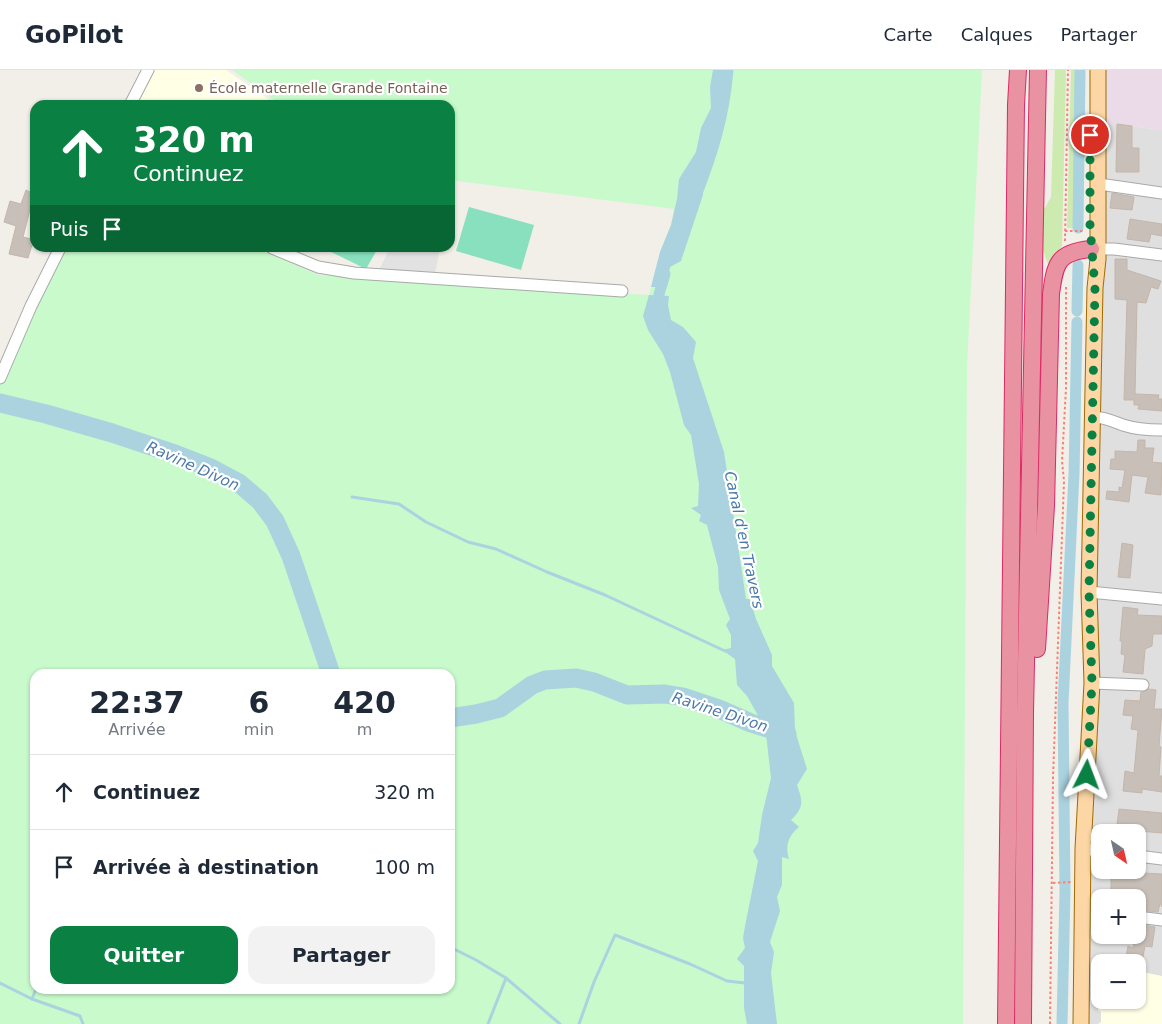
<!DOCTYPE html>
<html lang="fr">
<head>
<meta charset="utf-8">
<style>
  :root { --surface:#fff; --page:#f2f2f3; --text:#1f2937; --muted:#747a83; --line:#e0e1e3; --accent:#0b8043 }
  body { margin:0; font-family:"DejaVu Sans",sans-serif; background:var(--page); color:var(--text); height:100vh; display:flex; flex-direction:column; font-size:19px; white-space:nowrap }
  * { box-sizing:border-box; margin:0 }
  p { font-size:16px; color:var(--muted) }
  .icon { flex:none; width:28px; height:28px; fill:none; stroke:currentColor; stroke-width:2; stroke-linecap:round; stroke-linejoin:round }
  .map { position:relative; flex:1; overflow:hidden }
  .side { position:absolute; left:30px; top:599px; width:425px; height:325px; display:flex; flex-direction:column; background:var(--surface); border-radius:15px; box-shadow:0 1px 4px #0004 }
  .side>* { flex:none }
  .hud { position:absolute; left:30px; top:30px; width:425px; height:152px; border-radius:15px; box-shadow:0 1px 4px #0004; background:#0b8043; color:#fff; overflow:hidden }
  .needle { width:32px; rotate:146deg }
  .tools { position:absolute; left:1091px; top:754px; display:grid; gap:10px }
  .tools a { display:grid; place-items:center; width:55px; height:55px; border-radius:10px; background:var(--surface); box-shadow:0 1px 4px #0004; font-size:25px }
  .pin { position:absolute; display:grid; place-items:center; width:42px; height:42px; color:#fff; margin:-21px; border:2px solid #fff; border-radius:50%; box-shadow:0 1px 5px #0007 }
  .me { position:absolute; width:55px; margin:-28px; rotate:3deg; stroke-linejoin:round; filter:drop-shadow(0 0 4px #0008) }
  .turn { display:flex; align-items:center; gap:18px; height:105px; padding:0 20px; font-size:22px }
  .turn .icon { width:65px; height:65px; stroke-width:2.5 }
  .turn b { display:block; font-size:35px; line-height:42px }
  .then { display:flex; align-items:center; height:48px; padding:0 20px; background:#0003; gap:10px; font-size:19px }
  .eta { display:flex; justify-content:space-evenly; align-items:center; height:85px; text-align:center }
  .eta b { font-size:30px; font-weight:600; line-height:35px }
  .action { display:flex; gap:10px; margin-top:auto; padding:10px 20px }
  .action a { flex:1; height:58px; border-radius:15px; background:var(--accent); color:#fff; font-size:20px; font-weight:600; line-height:58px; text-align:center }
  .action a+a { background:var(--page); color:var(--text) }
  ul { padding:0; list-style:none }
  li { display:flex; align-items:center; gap:15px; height:75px; padding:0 20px; border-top:1px solid var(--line) }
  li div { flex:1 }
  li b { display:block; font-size:19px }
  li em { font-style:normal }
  header { display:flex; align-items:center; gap:30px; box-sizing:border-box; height:70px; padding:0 25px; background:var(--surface); border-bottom:1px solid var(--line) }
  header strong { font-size:24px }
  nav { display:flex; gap:28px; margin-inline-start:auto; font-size:18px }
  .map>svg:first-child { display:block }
</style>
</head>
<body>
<header>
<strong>GoPilot</strong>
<nav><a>Carte</a><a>Calques</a><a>Partager</a></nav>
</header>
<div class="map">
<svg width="1162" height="954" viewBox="0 0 1162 954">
  <rect width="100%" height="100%" fill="#f2efe9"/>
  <path fill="#e0dfdf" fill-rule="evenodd" d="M1098 52 1162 60V954H1081ZM1100 762H1138V800H1100ZM1100 828H1138V865H1100ZM1100 892H1138V930H1100Z"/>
  <polygon fill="#ebdbe8" points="1098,0 1162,0 1162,60 1098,52"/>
  <g fill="#ffffe5">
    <polygon points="155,0 226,0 277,35 137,35"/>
    <polygon points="1099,893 1100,930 1138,930 1138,901 1162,906 1162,954 1098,954 1101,952 1101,942 1098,940"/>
  </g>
  <g fill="#cdebb0">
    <polygon points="1055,0 1066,0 1062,176 1048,194 1043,181 1042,143 1051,127"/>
    <polygon points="1071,0 1076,0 1073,158 1067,158"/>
  </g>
  <path fill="#c8facc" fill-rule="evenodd" d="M232 0H982L967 297 963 954H0V310L66 178H256L319 205 649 225 660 182 671 155 674 139 450 110V35H282ZM35 604H450V919H35Z"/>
  <g fill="#88e0be">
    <polygon points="469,137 534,155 521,200 456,181"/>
    <polygon points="323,178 378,178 366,199"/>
  </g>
  <polygon fill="#e2e2e2" points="390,178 440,178 435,204 379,200"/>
  <g fill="#aad3df">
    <polygon points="713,0 726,0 728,14 711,97 701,109 703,125 681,191 670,197 667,217 651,217 660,182 671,155 677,129 679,109 696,82 701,58 711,38 710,17"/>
    <path d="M649 225 669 226 668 235 671 250 683 257 696 272 693 288 724 382 746 529H750L756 549 772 585V596L794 633 795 661 807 699 797 715C803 732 804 737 791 750L799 757C788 766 785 776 789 789L782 787V815L777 827 780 841 770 872 774 882 771 903 777 954H747L744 938V896L737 889 745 878 743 868 745 856 758 791 753 781 758 773 762 745 771 708 766 664 760 649 747 626 737 615 735 589 722 580 731 578V565L726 555 730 549 719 520 718 497 707 455 699 451 701 445 691 438 698 436 699 414 691 365 684 355 670 302 663 284 648 260 643 246Z"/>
  </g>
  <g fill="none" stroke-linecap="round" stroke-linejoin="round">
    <g stroke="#aad3df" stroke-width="3">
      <polyline points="352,427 399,434 426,452 468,472 496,479 547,502 605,525 725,581"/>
      <polyline points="450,877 476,890 506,908 560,954"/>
      <polyline points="0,913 32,929 80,946 83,954"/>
      <polyline points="32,929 36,919"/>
      <polyline points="488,954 506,908"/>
      <polyline points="579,954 594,912 615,865 690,894 727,911 745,913"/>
    </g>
    <g stroke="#aad3df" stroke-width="11">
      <path d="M696 126C713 82 724 47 728 0"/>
      <polyline points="1078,158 1080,0"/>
      <polyline points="660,239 659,224 665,204"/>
      <polyline points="1077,241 1078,195"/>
      <polyline points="1062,954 1065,821 1063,633 1074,404 1077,252"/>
    </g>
    <g stroke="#aad3df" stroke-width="19">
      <polyline points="0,333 46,344 112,363 175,384 211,398 239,413 260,431 275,451 291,486 331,604"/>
      <polyline points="450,648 476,644 500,638 532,615 545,610 576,608 594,612 627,625 665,624 683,627 719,639 751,653 787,664"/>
    </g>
  </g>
  <g fill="#c7bfb8" stroke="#c4b6ab">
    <polygon points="1117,54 1132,56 1132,78 1139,78 1139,102 1116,102"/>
    <polygon points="26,120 34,124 23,167 31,169 30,175 32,175 28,188 9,184 16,156 4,152 10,131 21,134"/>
    <polygon points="1112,123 1134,127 1132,140 1110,138"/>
    <polygon points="1130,149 1162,154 1162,166 1151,164 1149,172 1127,169"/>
    <polygon points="1115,189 1127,189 1127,200 1161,211 1158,219 1151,217 1146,233 1137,232 1135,324 1159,325 1158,329 1162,329 1162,341 1138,339 1139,335 1134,335 1134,330 1124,330 1127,230 1115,229"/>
    <polygon points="1138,370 1145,370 1145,378 1154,378 1152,392 1162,393 1161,425 1145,423 1148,407 1132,405 1129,432 1106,429 1107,421 1119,422 1119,417 1122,418 1125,400 1110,399 1111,389 1115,389 1115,381 1137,382"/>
    <polygon points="1122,473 1133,475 1130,508 1118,507"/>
    <polygon points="1123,537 1138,539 1137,545 1162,546 1162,564 1153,564 1152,576 1145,579 1143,604 1123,602 1125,585 1121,584 1122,571 1120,571"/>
    <polygon points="1149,619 1156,620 1154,639 1162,639 1159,676 1161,677 1159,706 1162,706 1162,722 1142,719 1142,723 1123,721 1125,701 1134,703 1138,660 1131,659 1133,646 1123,645 1125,630 1140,631 1141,622"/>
    <polygon points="1119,739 1162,743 1162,763 1139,761 1135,757 1117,755"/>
    <polygon points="1111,800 1143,800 1143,803 1162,804 1162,837 1160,833 1158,842 1138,840 1138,828 1114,828 1114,825 1111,825"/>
    <polygon points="1138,854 1155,857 1152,877 1145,876 1142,892 1125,892 1128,876 1133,878 1135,865 1138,865"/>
  </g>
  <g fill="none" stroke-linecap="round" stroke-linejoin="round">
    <g stroke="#a9a9a9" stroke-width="13">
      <g id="minor">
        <polyline points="130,35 148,0"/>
        <polyline points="1099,114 1162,123"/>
        <polyline points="272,178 318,197 354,203 622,221"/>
        <polyline points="1092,179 1114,179 1162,185"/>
        <polyline points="0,308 31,236 60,178"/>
        <path d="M1093 347C1104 347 1112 351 1123 355 1135 359 1149 360 1162 360"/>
        <polyline points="1089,522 1162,529"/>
        <polyline points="1092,613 1143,615"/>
        <polyline points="1083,779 1100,781"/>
        <polyline points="1138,786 1162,789"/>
        <polyline points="1138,847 1162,850"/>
      </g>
    </g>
    <g stroke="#a06b00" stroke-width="17">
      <polyline id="major" points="1081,954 1083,779 1092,613 1089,522 1095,218 1098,189 1098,0"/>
    </g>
    <g stroke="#dc2a67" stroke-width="18">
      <g id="highway">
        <path d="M1037 579 1046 436 1051 224C1055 194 1057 182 1091 179"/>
        <polyline points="1006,954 1016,35 1018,0"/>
        <polyline points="1023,954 1025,643 1038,0"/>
      </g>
    </g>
    <g stroke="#fa8072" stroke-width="2" stroke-dasharray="2.5 2.5" stroke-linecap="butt">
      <polyline points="1065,161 1085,161"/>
      <polyline points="1065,171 1068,0"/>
      <polyline points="1053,813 1071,812"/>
      <polyline points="1050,954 1053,708 1064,411 1062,391 1066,318 1066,217"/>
    </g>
    <use href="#minor" stroke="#fff" stroke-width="11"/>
    <use href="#major" stroke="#fcd6a4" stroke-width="15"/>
    <use href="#highway" stroke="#e892a2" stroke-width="16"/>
  </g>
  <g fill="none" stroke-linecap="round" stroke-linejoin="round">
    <polyline stroke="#0b8043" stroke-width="9" stroke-dasharray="0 16.2" points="1087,705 1092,613 1089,522 1095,218 1090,156 1090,65"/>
  </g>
  <circle fill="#8d6e63" stroke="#fff" stroke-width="2" cx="199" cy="18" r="5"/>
  <g text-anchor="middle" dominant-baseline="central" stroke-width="4.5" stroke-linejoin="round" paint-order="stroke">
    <g font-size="14" fill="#785e54" stroke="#fff" text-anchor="start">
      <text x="209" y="18">École maternelle Grande Fontaine</text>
    </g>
    <g font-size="15" font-style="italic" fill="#4a7aab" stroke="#fff">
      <text transform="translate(193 396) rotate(24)">Ravine Divon</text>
      <text transform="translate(744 470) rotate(78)">Canal d'en Travers</text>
      <text transform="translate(720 642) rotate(18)">Ravine Divon</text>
    </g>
  </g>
</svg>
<div class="tools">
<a><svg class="needle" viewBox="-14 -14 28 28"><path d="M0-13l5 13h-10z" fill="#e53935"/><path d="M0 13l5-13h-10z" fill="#747a83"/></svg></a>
<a>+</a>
<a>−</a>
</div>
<div class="pin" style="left:1090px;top:65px;background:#d93025"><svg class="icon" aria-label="arrive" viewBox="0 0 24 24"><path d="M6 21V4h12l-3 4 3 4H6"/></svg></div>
<svg class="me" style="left:1087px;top:705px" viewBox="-20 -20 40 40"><path d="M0-17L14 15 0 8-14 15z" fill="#0b8043" stroke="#fff" stroke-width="4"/></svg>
<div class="hud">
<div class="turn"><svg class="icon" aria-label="ahead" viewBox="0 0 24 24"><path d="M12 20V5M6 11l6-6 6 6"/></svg><div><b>320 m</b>Continuez</div></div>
<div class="then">Puis<svg class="icon" aria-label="arrive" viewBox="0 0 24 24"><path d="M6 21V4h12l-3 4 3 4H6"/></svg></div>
</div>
<section class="side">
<div class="eta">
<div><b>22:37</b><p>Arrivée</p></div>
<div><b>6</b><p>min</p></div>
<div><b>420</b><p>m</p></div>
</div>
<ul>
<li><svg class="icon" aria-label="ahead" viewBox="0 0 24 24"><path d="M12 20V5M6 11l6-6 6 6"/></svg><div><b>Continuez</b></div><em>320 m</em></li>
<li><svg class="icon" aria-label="arrive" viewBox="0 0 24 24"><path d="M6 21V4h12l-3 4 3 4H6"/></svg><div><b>Arrivée à destination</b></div><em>100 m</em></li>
</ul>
<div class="action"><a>Quitter</a><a>Partager</a></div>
</section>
</div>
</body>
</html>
